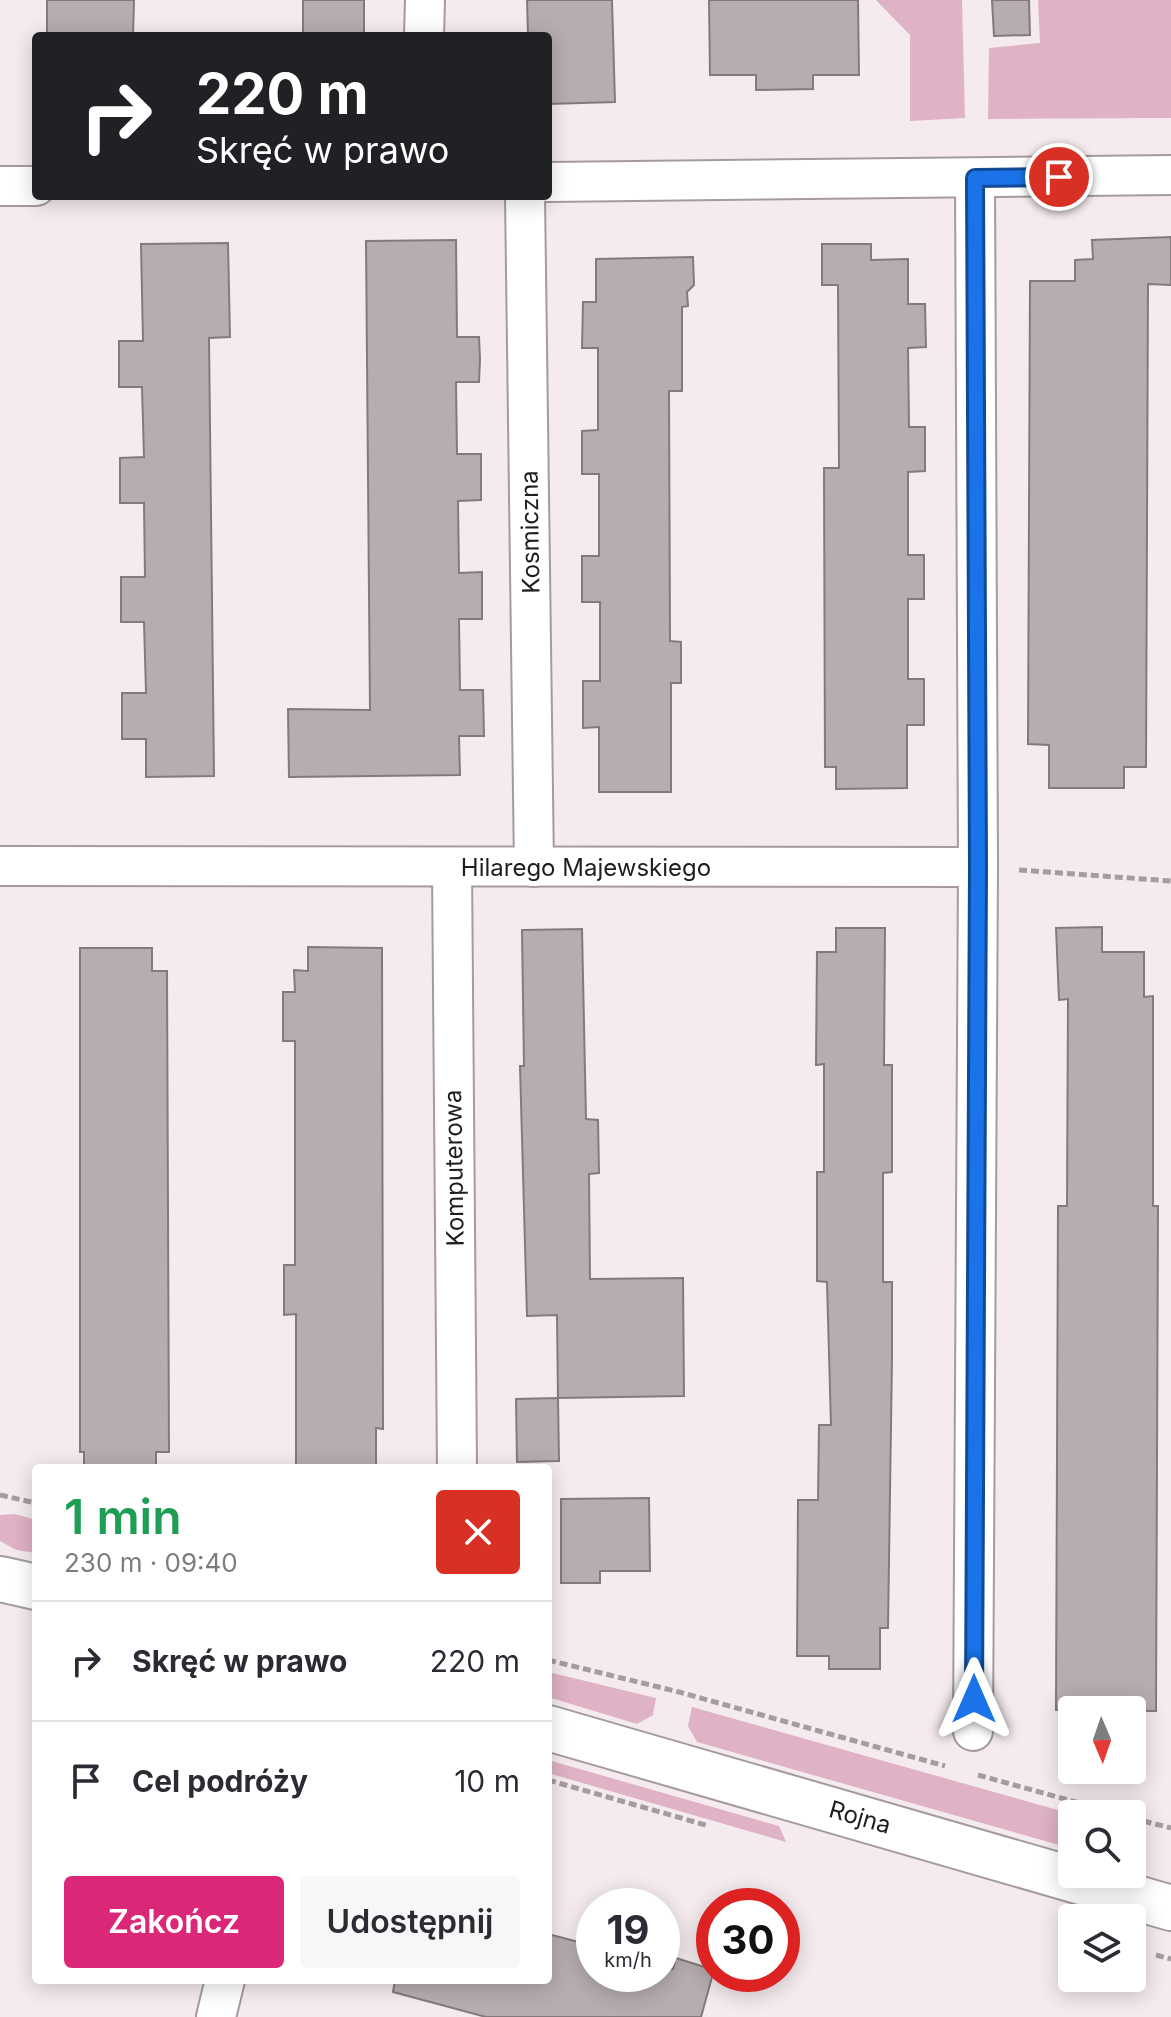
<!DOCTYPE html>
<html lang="pl">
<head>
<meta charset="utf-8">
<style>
  :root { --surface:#fff; --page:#f7f7f7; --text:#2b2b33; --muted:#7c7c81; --line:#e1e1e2; --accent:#db2777 }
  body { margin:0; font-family:Inter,sans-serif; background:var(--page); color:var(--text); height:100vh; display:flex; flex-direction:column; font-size:30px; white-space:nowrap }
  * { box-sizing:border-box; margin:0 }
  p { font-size:26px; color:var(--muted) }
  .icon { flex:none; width:44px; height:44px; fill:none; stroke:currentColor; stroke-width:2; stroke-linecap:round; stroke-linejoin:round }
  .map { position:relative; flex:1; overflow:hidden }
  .side { position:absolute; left:32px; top:1464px; width:520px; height:520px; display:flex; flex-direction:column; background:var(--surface); border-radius:8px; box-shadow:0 4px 20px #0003 }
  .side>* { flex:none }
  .guide { position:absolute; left:32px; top:32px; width:520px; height:168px; border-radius:8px; box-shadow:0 4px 20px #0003; background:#202124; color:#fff; overflow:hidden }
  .needle { width:52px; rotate:178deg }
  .controls { position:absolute; left:1058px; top:1696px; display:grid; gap:16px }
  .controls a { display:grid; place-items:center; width:88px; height:88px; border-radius:8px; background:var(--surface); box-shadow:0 4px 20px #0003; font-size:40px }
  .speed { position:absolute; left:576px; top:1888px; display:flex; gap:16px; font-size:40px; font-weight:700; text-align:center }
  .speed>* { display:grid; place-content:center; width:104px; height:104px; border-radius:50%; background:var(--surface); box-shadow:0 4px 20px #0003; line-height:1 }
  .speed small { font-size:20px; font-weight:400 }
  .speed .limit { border:12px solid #d22; background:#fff; color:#111 }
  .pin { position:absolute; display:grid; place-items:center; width:68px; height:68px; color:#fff; margin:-34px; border:4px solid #fff; border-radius:50%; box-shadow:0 2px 8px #0007 }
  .me { position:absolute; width:88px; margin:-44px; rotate:0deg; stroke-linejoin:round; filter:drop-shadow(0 0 6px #0008) }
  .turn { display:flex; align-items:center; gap:28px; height:168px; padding:0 32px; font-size:36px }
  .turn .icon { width:104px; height:104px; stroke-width:2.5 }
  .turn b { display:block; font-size:56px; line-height:68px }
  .round { display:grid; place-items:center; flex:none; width:84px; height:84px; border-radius:8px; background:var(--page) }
  .summary { display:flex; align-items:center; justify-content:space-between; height:136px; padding:0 32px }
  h1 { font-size:48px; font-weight:600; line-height:60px; color:#1e9e55 }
  .button { display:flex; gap:16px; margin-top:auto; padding:16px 32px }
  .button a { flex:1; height:92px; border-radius:8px; background:var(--accent); color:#fff; font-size:32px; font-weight:600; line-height:92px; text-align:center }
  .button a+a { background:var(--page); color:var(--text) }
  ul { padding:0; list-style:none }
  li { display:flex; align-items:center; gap:24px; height:120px; padding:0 32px; border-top:2px solid var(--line) }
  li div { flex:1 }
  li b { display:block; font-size:30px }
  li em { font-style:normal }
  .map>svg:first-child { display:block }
</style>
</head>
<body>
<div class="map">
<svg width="1171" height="2017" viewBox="0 0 1171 2017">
  <rect width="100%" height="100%" fill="#f5ebef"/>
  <g fill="#dfb2c5">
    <polygon points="876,0 962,0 965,118 910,121 910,35"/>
    <polygon points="1038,0 1171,0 1171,118 988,119 989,48 1040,43"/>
    <polygon points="15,1514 36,1520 36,1553 16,1550 0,1541 0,1515"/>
    <polygon points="548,1672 656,1698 653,1715 637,1724 548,1697"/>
    <polygon points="692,1707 1072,1814 1066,1847 697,1742 688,1726"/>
    <polygon points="548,1760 779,1826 786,1842 548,1773"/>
  </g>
  <g fill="#b7adb1" stroke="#837a7e" stroke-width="2">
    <polygon points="47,0 134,0 133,36 47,36"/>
    <rect x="303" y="0" width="61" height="36"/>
    <polygon points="527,0 612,0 615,102 548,104 548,36 528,36"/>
    <polygon points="709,0 858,0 859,75 813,75 813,89 756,90 756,75 710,75"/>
    <polygon points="992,0 1029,0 1030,35 994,36"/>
    <polygon points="1171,237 1171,285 1148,284 1146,767 1124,767 1124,788 1049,788 1049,745 1028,744 1030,281 1075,281 1075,260 1093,259 1092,240"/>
    <polygon points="456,240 457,337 479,337 480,359 479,382 456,382 457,454 481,454 481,500 458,501 459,573 482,572 482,619 459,619 460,690 483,690 484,736 459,736 460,775 289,777 288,709 370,710 366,241"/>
    <polygon points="228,243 230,337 209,338 214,776 146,777 146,739 122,739 122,693 146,693 144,622 121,622 121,577 145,577 144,503 120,503 120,458 144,457 142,387 119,387 119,341 143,341 141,244"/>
    <polygon points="822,244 871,244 871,260 908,259 908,304 925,304 926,347 908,348 909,427 925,427 925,471 908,472 908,555 924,555 924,599 908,599 908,679 924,679 924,725 907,725 907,788 836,789 836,767 825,767 824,468 839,468 838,285 822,285"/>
    <polygon points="693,257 694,285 687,292 688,306 682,307 682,391 669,391 670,641 681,642 681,683 671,683 671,792 599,792 599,727 583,728 583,681 600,681 600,602 582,602 582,556 599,556 599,474 582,474 582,431 598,430 598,348 582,348 583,302 596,302 596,259"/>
    <polygon points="1102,927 1102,952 1144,952 1144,997 1153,996 1153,1206 1158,1206 1156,1711 1056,1710 1058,1206 1067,1206 1068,999 1059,1000 1056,928"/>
    <polygon points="836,928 885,928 884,1065 892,1065 892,1172 883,1173 883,1282 892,1282 892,1358 888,1628 880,1628 880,1669 829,1669 829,1656 797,1656 798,1500 818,1500 819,1425 831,1425 827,1282 817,1281 817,1172 824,1172 824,1064 816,1065 817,952 836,952"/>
    <polygon points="582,929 586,1119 598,1120 599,1173 589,1174 590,1279 683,1278 684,1396 558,1398 557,1315 527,1316 520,1066 524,1066 522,930"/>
    <polygon points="308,947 382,948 383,1429 376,1428 376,1468 296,1468 296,1314 284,1315 284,1265 295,1265 295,1041 283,1041 283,992 295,992 294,970 308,971"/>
    <polygon points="80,948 152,948 152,971 167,971 169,1452 156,1452 156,1468 84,1468 84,1452 80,1452"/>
    <polygon points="558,1398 559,1461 517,1462 516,1399"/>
    <polygon points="649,1498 650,1571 600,1571 600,1583 561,1583 561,1499"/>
    <polygon points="548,1934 594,1946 594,1974 662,1974 662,1966 673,1969 676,1958 714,1970 701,2017 486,2017 393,1992 395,1980 548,1980"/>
  </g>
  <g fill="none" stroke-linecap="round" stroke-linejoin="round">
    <g stroke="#a59b9f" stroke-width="42">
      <g id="minor">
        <polyline points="424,36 425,0"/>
        <polyline points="548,182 1171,175"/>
        <polyline points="0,186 36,186"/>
        <polyline points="525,196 534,867"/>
        <polyline points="0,866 978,867"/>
        <polyline points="452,867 457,1468"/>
        <polyline points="973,1731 978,867 975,178"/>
        <polyline points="216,2017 225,1980"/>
      </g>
    </g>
    <g stroke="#a59b9f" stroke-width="48">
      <g id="tertiary">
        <polyline points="0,1579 36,1587"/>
        <polyline points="548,1728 1171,1908"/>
      </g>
    </g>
    <g stroke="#a49c9f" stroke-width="5" stroke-dasharray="8 4" stroke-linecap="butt">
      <polyline points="1019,870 1171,881"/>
      <polyline points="0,1495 36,1503"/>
      <polyline points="548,1660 679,1692 945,1766"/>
      <polyline points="978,1775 1119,1814"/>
      <polyline points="548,1780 709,1826"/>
      <polyline points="1132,1818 1171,1828"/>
      <polyline points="1156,1955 1171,1959"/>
    </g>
    <use href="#minor" stroke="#fff" stroke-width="38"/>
    <use href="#tertiary" stroke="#fff" stroke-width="44"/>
  </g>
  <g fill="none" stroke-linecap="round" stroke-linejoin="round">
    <g stroke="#114b97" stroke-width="20">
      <polyline id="route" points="974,1699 978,867 975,178 1059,177"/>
    </g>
    <use href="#route" stroke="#1a73e8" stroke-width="14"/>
  </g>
  <g text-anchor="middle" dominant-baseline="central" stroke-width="6" stroke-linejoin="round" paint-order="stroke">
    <g font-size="24" fill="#211d1f" stroke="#fff">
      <text transform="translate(530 532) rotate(-91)">Kosmiczna</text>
      <text x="586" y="867">Hilarego Majewskiego</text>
      <text transform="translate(454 1168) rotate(-91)">Komputerowa</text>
      <text transform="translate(860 1817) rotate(16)">Rojna</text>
    </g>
  </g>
</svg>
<div class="controls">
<a><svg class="needle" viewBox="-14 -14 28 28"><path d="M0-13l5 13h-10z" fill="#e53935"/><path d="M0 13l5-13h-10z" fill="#7c7c81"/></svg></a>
<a><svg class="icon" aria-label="search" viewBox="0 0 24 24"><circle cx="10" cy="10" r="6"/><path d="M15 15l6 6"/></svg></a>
<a><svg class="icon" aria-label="layers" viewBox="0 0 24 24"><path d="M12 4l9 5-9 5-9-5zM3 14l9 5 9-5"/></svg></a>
</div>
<div class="speed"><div>19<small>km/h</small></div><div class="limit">30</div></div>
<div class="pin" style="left:1059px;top:177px;background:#d93025"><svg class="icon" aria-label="arrive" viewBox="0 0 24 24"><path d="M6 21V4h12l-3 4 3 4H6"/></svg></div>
<svg class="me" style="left:974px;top:1699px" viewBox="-20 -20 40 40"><path d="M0-17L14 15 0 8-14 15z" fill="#1a73e8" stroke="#fff" stroke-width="4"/></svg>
<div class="guide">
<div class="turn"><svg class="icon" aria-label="right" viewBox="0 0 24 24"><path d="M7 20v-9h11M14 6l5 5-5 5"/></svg><div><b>220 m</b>Skręć w prawo</div></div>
</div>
<section class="side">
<div class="summary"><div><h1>1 min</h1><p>230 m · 09:40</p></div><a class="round" style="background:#d93025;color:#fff"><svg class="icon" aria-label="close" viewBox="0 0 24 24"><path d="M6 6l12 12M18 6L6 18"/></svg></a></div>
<ul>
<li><svg class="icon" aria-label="right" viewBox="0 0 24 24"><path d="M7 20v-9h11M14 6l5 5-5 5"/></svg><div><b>Skręć w prawo</b></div><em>220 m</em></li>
<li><svg class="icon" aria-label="arrive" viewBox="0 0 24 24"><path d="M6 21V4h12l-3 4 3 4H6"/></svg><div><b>Cel podróży</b></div><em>10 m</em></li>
</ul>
<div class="button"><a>Zakończ</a><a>Udostępnij</a></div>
</section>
</div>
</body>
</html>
